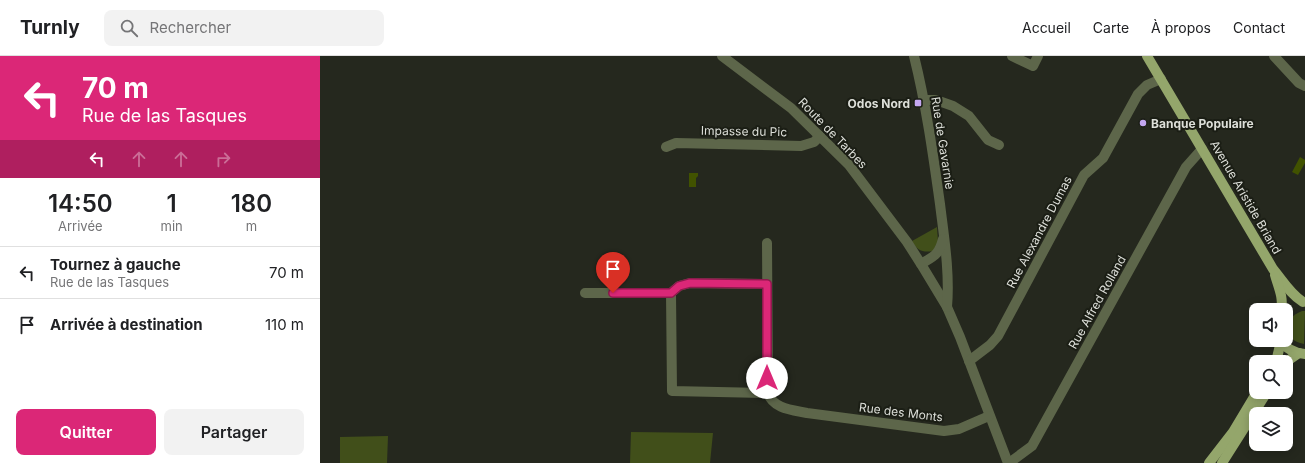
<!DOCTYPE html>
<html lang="fr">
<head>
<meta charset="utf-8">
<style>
  :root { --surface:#fff; --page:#f2f2f2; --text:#202124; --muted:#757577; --line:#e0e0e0; --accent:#db2777 }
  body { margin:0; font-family:Inter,sans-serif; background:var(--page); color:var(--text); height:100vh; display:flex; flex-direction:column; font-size:15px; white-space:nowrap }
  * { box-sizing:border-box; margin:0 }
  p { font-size:13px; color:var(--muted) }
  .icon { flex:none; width:22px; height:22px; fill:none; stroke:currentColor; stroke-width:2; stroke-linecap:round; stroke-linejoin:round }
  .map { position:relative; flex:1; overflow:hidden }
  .side { display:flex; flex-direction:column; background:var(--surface); width:320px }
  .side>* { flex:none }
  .guide { background:#db2777; color:#fff; overflow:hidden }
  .tools { position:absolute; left:929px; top:247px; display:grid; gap:8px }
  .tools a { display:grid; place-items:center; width:44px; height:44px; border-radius:8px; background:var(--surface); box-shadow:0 2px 10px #0003; font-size:20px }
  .pin { position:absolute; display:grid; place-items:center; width:34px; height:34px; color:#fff; margin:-41px -17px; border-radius:50% 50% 50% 0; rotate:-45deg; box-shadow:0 0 4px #0007 }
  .pin .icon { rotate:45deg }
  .me { position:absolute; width:44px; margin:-22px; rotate:0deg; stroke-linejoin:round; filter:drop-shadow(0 0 3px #0008) }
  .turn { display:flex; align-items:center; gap:14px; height:84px; padding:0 16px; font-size:18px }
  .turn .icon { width:52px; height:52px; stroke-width:2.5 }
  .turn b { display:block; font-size:28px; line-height:34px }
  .lanes { display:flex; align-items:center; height:38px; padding:0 16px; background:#0003; justify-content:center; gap:20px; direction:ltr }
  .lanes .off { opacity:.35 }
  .eta { display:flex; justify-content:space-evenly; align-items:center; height:68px; text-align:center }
  .eta b { font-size:24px; font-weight:600; line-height:28px }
  .action { display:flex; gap:8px; margin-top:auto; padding:8px 16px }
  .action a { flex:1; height:46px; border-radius:8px; background:var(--accent); color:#fff; font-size:16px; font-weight:600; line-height:46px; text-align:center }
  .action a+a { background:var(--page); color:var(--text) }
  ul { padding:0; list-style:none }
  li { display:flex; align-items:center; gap:12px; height:52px; padding:0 16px; border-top:1px solid var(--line) }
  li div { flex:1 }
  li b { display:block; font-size:15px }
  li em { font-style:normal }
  header { display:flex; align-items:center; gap:24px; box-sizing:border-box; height:56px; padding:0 20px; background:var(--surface); border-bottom:1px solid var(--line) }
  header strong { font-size:19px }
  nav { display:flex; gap:22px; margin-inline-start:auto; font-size:14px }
  .search { width:280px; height:36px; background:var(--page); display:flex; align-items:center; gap:10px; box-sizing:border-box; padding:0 14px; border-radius:8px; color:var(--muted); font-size:15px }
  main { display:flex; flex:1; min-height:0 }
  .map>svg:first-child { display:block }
</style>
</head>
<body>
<header>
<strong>Turnly</strong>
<div class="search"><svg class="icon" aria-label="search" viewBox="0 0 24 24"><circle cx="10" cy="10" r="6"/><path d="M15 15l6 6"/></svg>Rechercher</div>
<nav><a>Accueil</a><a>Carte</a><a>À propos</a><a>Contact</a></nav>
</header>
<main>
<section class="side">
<div class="guide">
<div class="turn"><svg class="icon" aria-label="left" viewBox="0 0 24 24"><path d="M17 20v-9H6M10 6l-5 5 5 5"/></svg><div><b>70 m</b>Rue de las Tasques</div></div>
<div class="lanes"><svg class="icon" aria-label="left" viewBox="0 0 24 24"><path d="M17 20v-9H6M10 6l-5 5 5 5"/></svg><svg class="icon off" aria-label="ahead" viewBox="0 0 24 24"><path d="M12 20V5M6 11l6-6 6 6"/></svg><svg class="icon off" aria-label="ahead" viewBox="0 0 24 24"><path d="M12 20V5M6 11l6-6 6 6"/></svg><svg class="icon off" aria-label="right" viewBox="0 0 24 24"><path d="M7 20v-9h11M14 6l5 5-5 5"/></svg></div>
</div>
<div class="eta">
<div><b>14:50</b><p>Arrivée</p></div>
<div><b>1</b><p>min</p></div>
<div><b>180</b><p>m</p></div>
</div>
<ul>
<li><svg class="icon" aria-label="left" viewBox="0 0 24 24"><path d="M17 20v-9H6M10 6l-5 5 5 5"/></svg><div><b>Tournez à gauche</b><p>Rue de las Tasques</p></div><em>70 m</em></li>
<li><svg class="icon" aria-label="arrive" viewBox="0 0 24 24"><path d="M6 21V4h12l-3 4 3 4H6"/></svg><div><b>Arrivée à destination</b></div><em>110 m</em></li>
</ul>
<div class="action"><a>Quitter</a><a>Partager</a></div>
</section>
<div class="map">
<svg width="985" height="407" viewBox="0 0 985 407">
  <rect width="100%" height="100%" fill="#25281e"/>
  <g fill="#414f1a">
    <path d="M617 171 618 186 613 195C603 197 596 194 592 185Z"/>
    <path d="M982 255H985L984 288C962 284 961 263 982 255Z"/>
    <polygon points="311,376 393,377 390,407 310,407"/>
    <polygon points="68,380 67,407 20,407 20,381"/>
  </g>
  <g fill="#415200">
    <polygon points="980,101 985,104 985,107 978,119 972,116"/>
    <polygon points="369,117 378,117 378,120 376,122 376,131 369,131"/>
  </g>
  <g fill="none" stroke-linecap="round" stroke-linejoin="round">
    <g stroke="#5d664a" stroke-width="10">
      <polyline points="402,0 471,52 529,109 587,186 601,208 627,251 640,281 688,407"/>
      <path d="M594 0C606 48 613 98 620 148 624 181 630 217 627 251"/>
      <polyline points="692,0 713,10 718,0"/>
      <polyline points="954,0 979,27 985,30"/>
      <polyline points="603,44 616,44 633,50 649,60 668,84 679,89"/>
      <polyline points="346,91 356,87 481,90 494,86 500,80"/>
      <path d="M447 187 448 337C453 353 473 354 487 357L624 375 639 373 669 360"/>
      <path d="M601 208C614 200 619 199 623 183"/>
      <polyline points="265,237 351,237 359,230 370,227 447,228"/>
      <polyline points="351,237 352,335 448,337"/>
      <polyline points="649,305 670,289 678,280 764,119 783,102 818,38 827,29 841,23"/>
      <polyline points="689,407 712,390 866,111 882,93"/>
    </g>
    <g stroke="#94a66b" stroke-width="10">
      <path d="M827 0 953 213C963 225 970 238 983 246"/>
      <path d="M955 219C958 230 964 242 961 254"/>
      <path d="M960 284C966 293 974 297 985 298"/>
      <polyline points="956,306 961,285"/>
      <polyline points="966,306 979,297"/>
      <polyline points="889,407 913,376 937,336"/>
      <polyline points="902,407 947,336"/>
    </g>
  </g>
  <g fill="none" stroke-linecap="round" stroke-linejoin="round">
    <g stroke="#8e194d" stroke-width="10">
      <polyline id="route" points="293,237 351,237 359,230 370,227 447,228 447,322"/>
    </g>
    <use href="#route" stroke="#db2777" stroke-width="7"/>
  </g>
  <g fill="#c4a7f1" stroke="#1b1e15" stroke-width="1.5">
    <rect x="594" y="43" width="8" height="8" rx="2"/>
    <circle cx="823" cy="67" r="4"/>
  </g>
  <g text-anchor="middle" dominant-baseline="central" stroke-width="4" stroke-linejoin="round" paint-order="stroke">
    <g font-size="12" font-weight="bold" fill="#dddfd9" stroke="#1b1e15" text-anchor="end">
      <text x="590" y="47">Odos Nord</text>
      <text x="831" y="67" text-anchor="start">Banque Populaire</text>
    </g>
    <g font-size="12" fill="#dddfd9" stroke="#1b1e15">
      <text transform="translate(424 75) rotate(1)">Impasse du Pic</text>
      <text transform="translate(513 77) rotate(46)">Route de Tarbes</text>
      <text transform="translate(623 87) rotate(81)">Rue de Gavarnie</text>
      <text transform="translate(926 141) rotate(60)">Avenue Aristide Briand</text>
      <text transform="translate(719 176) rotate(-62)">Rue Alexandre Dumas</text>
      <text transform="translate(777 246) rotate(-61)">Rue Alfred Rolland</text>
      <text transform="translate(581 356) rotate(7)">Rue des Monts</text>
    </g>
  </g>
</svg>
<div class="tools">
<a><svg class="icon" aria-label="sound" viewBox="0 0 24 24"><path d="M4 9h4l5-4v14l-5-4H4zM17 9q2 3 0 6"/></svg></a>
<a><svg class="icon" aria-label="search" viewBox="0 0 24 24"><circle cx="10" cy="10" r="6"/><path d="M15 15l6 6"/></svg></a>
<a><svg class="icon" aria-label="layers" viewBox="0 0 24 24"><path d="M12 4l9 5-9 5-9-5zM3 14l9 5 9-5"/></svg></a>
</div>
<div class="pin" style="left:293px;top:237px;background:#d93025"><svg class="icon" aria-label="arrive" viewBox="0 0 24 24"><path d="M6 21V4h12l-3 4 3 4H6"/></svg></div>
<svg class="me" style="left:447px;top:322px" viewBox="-20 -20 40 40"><circle r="19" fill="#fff"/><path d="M0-13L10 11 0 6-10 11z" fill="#db2777"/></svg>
</div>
</main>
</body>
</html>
